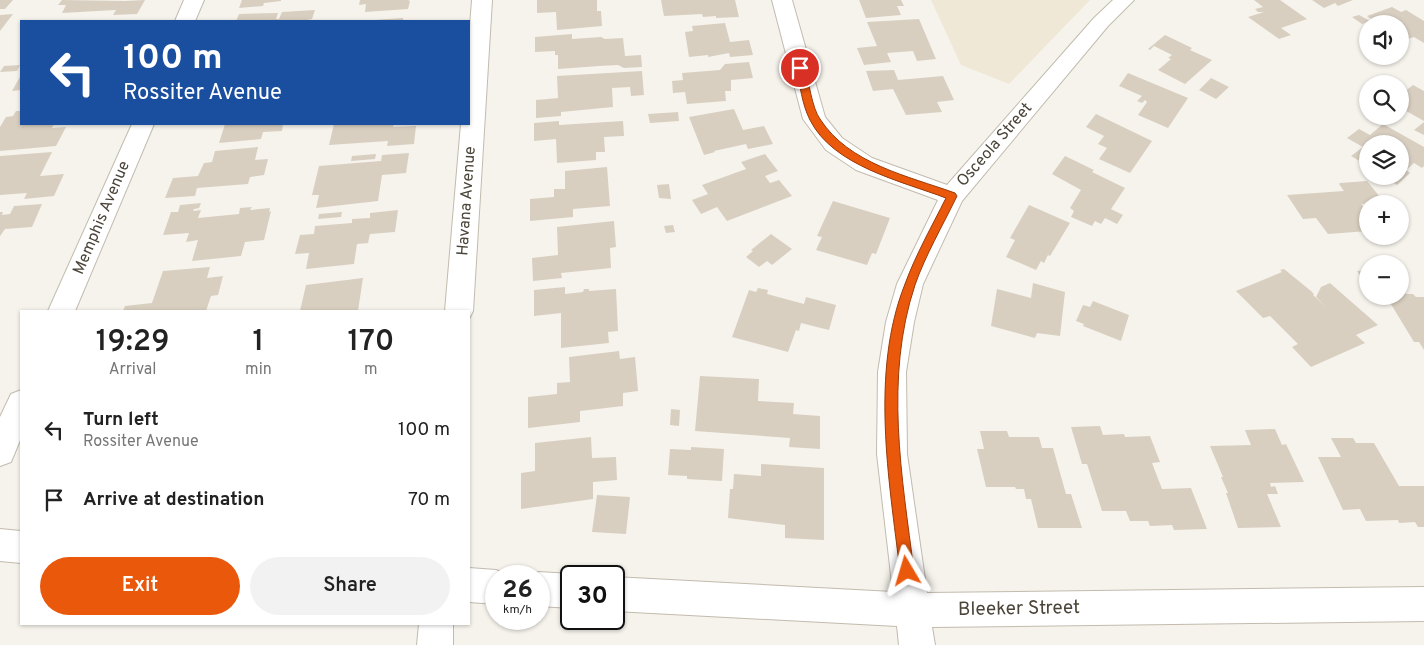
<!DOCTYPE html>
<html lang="en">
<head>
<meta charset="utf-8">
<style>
  :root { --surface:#fff; --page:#f2f2f2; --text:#222; --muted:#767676; --accent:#ea580c }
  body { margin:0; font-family:Overpass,sans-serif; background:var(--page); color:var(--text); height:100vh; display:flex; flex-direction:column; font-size:19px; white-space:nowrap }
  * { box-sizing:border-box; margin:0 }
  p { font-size:16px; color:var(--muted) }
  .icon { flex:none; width:28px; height:28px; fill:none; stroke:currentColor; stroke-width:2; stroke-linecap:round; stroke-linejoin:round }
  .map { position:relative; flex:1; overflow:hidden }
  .drawer { position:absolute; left:20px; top:310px; width:450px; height:315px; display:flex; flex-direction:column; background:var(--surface); border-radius:0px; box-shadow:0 1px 4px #0004 }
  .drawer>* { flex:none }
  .top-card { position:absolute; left:20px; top:20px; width:450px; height:105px; border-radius:0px; box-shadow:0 1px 4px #0004; background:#1a4fa0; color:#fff; overflow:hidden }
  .tools { position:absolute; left:1359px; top:15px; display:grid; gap:10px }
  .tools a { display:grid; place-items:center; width:50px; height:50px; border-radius:50%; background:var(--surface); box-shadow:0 1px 4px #0004; font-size:25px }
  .speed { position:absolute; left:485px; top:565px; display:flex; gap:10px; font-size:25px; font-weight:700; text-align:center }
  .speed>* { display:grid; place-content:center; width:65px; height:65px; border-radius:50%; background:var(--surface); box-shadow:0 1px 4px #0004; line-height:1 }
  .speed small { font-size:12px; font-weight:400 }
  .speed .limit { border:2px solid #111; border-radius:8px; background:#fff; color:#111 }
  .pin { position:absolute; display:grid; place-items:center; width:42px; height:42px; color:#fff; margin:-21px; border:2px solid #fff; border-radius:50%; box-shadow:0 1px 5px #0007 }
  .me { position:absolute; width:55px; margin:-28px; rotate:353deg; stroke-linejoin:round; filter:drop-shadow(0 0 4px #0008) }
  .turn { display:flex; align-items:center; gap:18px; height:105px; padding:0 20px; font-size:22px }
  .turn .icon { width:65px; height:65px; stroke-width:2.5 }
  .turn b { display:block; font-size:35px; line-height:42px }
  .eta { display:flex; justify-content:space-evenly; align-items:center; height:85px; text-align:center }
  .eta b { font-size:30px; font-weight:600; line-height:35px }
  .button { display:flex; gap:10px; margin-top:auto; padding:10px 20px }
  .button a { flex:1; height:58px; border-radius:30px; background:var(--accent); color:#fff; font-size:20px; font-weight:600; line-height:58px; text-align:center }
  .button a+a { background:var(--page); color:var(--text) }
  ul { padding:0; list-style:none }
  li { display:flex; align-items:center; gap:15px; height:70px; padding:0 20px }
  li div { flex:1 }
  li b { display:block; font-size:19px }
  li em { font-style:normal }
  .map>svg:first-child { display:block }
</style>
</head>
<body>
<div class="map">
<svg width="1424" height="645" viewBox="0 0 1424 645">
  <rect width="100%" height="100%" fill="#f6f3ec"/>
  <polygon fill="#efe8d6" points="931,0 1090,0 1009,84 961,65"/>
  <g fill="#d8cfc1">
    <polygon points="0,0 13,0 5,9 0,9"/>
    <polygon points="62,0 125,1 145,0 137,14 113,15 116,10 62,13 66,5 58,5"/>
    <polygon points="242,0 281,0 281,1 264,3 263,6 239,8"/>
    <polygon points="360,0 408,0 410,1 408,9 365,12 366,4 359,5"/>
    <polygon points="537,0 597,0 597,11 601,11 602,26 557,30 556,12 537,13"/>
    <polygon points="661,0 735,0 739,17 716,18 716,16 703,17 702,14 664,16"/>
    <polygon points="859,0 901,0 904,6 897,6 901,15 866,18"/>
    <polygon points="1254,0 1280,0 1307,19 1281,28 1291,35 1279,39 1248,17 1264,12 1258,12 1255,9 1263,7"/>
    <polygon points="1312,0 1353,0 1338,6 1335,3 1324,8"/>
    <polygon points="1392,7 1401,12 1406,10 1424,21 1424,43 1414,37 1401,41 1400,24 1374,24 1371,22 1374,21 1367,16"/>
    <polygon points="315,10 312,19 301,21 236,21 239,14 278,13 276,19 279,19 282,12"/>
    <polygon points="13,14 0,31 0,15"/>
    <polygon points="1359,15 1370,21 1362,24 1352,17"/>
    <polygon points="403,18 403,21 375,21 375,20"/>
    <polygon points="919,19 936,59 917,61 913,51 887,53 891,62 864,65 857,48 877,46 867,22"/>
    <polygon points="725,23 730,42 749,40 753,55 730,57 729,53 708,57 708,55 689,57 685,32 693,31 692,26"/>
    <polygon points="572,34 572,39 601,37 605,39 623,38 625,56 641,55 642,67 624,68 618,65 599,66 558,69 558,55 555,55 555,51 535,52 535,37"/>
    <polygon points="1165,35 1192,48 1190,50 1212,60 1185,84 1158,70 1171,59 1168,58 1172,55 1154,46 1150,50 1148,49"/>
    <polygon points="749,62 753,78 731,80 731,91 725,91 726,101 687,104 685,92 673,93 672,81 683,80 682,73 720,70 725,64"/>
    <polygon points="20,65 17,71 0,72 4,66"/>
    <polygon points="894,70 898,80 943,76 954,100 937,102 942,112 906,115 893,89 873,91 866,71"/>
    <polygon points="642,71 644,95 631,96 630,87 612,88 613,107 561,112 561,116 536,118 536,100 558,98 557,76"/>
    <polygon points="1128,73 1188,98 1168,128 1138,115 1147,102 1145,100 1142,103 1137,101 1142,96 1119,86"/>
    <polygon points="21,75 21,90 12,91"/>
    <polygon points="1211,78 1229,87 1216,99 1199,90"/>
    <polygon points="1413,85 1424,91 1424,121 1401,108 1403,107 1400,105 1400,89 1404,92"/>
    <polygon points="734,109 743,130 764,126 773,144 748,149 746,144 714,151 715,152 704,155 689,117"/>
    <polygon points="16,111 21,111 21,124 54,124 52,128 66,127 56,146 0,151 0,127 6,117 13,116"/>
    <polygon points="678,112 679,121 650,123 648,114"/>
    <polygon points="1096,114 1152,141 1130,173 1099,159 1107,148 1098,144 1104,136 1086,127"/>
    <polygon points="559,121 559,125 623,121 624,136 604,137 605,152 596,152 596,160 557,163 556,139 534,141 534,123"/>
    <polygon points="1424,122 1424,135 1414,130"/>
    <polygon points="225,124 283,124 282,131 263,132 261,139 219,143"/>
    <polygon points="334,124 394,124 393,127 416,126 414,144 387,146 388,141 329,145"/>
    <polygon points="1383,124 1424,147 1424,166 1422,168 1414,163 1406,170 1410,173 1397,185 1383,176 1400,176 1400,144 1368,144 1368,166 1351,156 1363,147 1347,138 1359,129 1370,135"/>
    <polygon points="258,147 255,160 268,159 264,175 250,177 248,184 197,188 195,196 165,198 173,178 198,176 204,163 212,162 215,151"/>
    <polygon points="52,152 40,176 64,174 54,196 24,199 27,193 0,195 0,156"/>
    <polygon points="409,153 406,173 382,175 378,201 316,208 319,195 312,195 319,166 381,161 382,155"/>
    <polygon points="376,154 375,159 351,161 352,156"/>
    <polygon points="765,154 778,171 765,176 770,183 779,180 792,196 727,221 717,207 701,214 692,200 708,194 702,185 746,169 741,162"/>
    <polygon points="1065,156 1094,170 1092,172 1125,188 1111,209 1123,215 1117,224 1105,218 1101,224 1095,221 1092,226 1071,217 1074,211 1070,208 1081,190 1052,174"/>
    <polygon points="607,167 610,206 573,209 573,217 530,221 530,199 554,197 554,189 565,189 565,171"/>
    <polygon points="1367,181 1384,202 1361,204 1368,212 1368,218 1365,218 1368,221 1368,231 1328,234 1316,218 1303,219 1287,195 1344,191 1339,184 1340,183"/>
    <polygon points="669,184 671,199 659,198 657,185"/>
    <polygon points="833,201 890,218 876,254 872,253 867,265 816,250 822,237 817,236"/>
    <polygon points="201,203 199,208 194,209 193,211 201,210 198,218 239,214 240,208 252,207 250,210 270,208 269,212 271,211 264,240 245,242 241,256 192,261 198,240 186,242 189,233 163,235 171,212 178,212 180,205"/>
    <polygon points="42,204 32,227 5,229 0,236 0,212 3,212 2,215 10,214 14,206"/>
    <polygon points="1029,205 1070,223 1050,256 1048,255 1044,263 1041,261 1036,270 1006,257 1015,240 1010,238"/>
    <polygon points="398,210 395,232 370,234 368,243 357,244 354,264 306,269 309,253 295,254 300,235 314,234 315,226 352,223 352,219 370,218 370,213"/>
    <polygon points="342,212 341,217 318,219 319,214"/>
    <polygon points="614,221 616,247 610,248 611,268 561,273 562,278 533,281 532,258 558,255 557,227"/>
    <polygon points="673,225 675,232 666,233 664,226"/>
    <polygon points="771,234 792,249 772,265 767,261 759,267 746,257 753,251 751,250"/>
    <polygon points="210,267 207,278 223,276 218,295 211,296 206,311 123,311 125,306 152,303 163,271"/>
    <polygon points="1284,269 1311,291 1314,294 1313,295 1327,308 1316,297 1321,287 1330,283 1347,298 1378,325 1356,335 1365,343 1311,367 1292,347 1298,344 1270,316 1263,318 1236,291 1282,272 1280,270"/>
    <polygon points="1368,270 1368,287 1357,271"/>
    <polygon points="363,278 358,311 300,311 306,285"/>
    <polygon points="1033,283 1065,292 1060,336 1037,333 1035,338 991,326 997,289 1031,298"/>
    <polygon points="565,287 565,294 583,292 584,289 589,289 589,291 616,289 618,331 608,332 609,343 561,348 561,313 534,316 534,290"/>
    <polygon points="1400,287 1406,294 1413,294 1416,297 1424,297 1424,350 1419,342 1414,342 1386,296 1400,296"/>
    <polygon points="758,288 768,290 767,294 804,304 806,297 836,305 829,330 801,323 799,331 796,330 788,352 732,337 749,290 756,292"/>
    <polygon points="1093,301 1129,315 1121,341 1083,326 1084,324 1076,321 1083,305 1090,307"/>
    <polygon points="619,351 620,359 635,357 638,391 623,393 623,406 580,411 580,422 528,428 528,397 557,394 557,383 570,382 569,357"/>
    <polygon points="700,376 759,379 758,401 794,403 793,414 820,416 820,449 789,447 790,438 695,431"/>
    <polygon points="671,409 680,410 679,426 670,425"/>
    <polygon points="1100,426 1103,435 1124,434 1125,437 1150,436 1160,462 1152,463 1162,489 1191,488 1207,529 1174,530 1172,525 1150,526 1148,521 1130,521 1126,511 1102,511 1087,464 1082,464 1071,427"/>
    <polygon points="1275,429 1282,445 1286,444 1304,482 1270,483 1271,487 1275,486 1278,494 1267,494 1281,527 1238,528 1226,493 1228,493 1221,477 1223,477 1210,446 1251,445 1245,430"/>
    <polygon points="980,431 1007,431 1009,437 1039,437 1042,448 1053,448 1066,494 1071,494 1082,528 1038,528 1031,499 1026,499 1024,489 1016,489 1015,487 986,487 977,449 984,449"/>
    <polygon points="591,437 592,458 616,457 617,480 593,482 593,499 521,509 521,473 535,471 535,443"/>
    <polygon points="1331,438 1353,438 1356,443 1374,443 1399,486 1424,486 1424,527 1418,527 1415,522 1399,523 1398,520 1366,521 1360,509 1343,510 1318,457 1341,457"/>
    <polygon points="691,447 724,449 722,481 687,479 687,476 668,475 670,449 691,450"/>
    <polygon points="761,464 824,468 824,540 785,538 785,525 728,518 730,489 733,489 734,474 761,476"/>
    <polygon points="597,495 630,497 626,534 592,532"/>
  </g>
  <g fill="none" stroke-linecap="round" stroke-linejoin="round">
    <g stroke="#c2bbae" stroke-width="2">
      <g id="minor">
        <polygon points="184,0 204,0 195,21 175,21"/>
        <polygon points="472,0 492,0 473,311 469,319 469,311 445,311 461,124 469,124 469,39"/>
        <polygon points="772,0 792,0 825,117 842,138 872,158 947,185 1094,18 1113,0 1134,0 1108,26 962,201 923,284 914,322 906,372 907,454 927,593 1424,587 1424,621 932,627 935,645 899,645 897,626 614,611 614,577 893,592 877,454 878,372 886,322 897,284 938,200 856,170 826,150 803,119"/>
        <polygon points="132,124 154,124 75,311 48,311"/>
        <polygon points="21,390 21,438 11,462 0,466 0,417 11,394"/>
        <polygon points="0,529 21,531 21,563 0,561"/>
        <polygon points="469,568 496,570 508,575 496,576 496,604 469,602"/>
        <polygon points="539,572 571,574 576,576 571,576 571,608 539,606 539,576 529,576"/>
        <polygon points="419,624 453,624 453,645 417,645"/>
      </g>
    </g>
    <use href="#minor" fill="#fff" fill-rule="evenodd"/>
  </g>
  <path fill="#ea580c" stroke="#983908" d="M800 65 805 68C809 82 812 108 820 119 849 164 908 176 955 193L957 196C943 225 925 256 915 285 884 378 902 477 914 571L912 576 907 578 902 576 900 571C889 480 870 372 905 284 916 254 932 226 946 198 901 181 833 166 810 120 802 105 800 84 796 68Z"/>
  <g text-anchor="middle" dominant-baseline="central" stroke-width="4" stroke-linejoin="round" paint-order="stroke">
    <g font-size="16" fill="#4b4439" stroke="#fff">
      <text transform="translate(995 145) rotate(-49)">Osceola Street</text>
      <text transform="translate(467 201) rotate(-86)">Havana Avenue</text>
      <text transform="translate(102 218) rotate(-67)">Memphis Avenue</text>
    </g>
    <g font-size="19" fill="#4b4439" stroke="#fff">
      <text transform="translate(1019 609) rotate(-1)">Bleeker Street</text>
    </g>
  </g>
</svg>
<div class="tools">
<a><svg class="icon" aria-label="sound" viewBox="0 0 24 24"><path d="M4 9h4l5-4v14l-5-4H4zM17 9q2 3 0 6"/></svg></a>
<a><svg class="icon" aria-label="search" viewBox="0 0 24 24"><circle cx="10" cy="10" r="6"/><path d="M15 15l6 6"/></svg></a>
<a><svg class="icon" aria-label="layers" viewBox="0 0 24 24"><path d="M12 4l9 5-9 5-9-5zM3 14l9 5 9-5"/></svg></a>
<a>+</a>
<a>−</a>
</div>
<div class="speed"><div>26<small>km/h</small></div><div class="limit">30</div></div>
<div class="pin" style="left:800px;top:68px;background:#d93025"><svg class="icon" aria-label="arrive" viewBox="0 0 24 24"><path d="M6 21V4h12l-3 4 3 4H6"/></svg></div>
<svg class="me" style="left:907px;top:571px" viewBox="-20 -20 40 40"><path d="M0-17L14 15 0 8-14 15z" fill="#ea580c" stroke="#fff" stroke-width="4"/></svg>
<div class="top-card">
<div class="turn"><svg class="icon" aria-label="left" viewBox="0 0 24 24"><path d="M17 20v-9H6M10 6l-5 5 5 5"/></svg><div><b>100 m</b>Rossiter Avenue</div></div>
</div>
<section class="drawer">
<div class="eta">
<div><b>19:29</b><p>Arrival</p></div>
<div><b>1</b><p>min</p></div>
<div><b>170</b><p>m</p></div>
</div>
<ul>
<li><svg class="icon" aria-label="left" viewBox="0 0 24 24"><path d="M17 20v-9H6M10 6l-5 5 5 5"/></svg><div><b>Turn left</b><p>Rossiter Avenue</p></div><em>100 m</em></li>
<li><svg class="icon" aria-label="arrive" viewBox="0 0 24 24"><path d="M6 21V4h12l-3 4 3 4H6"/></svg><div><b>Arrive at destination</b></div><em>70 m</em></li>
</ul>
<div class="button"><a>Exit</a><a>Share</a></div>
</section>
</div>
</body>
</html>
